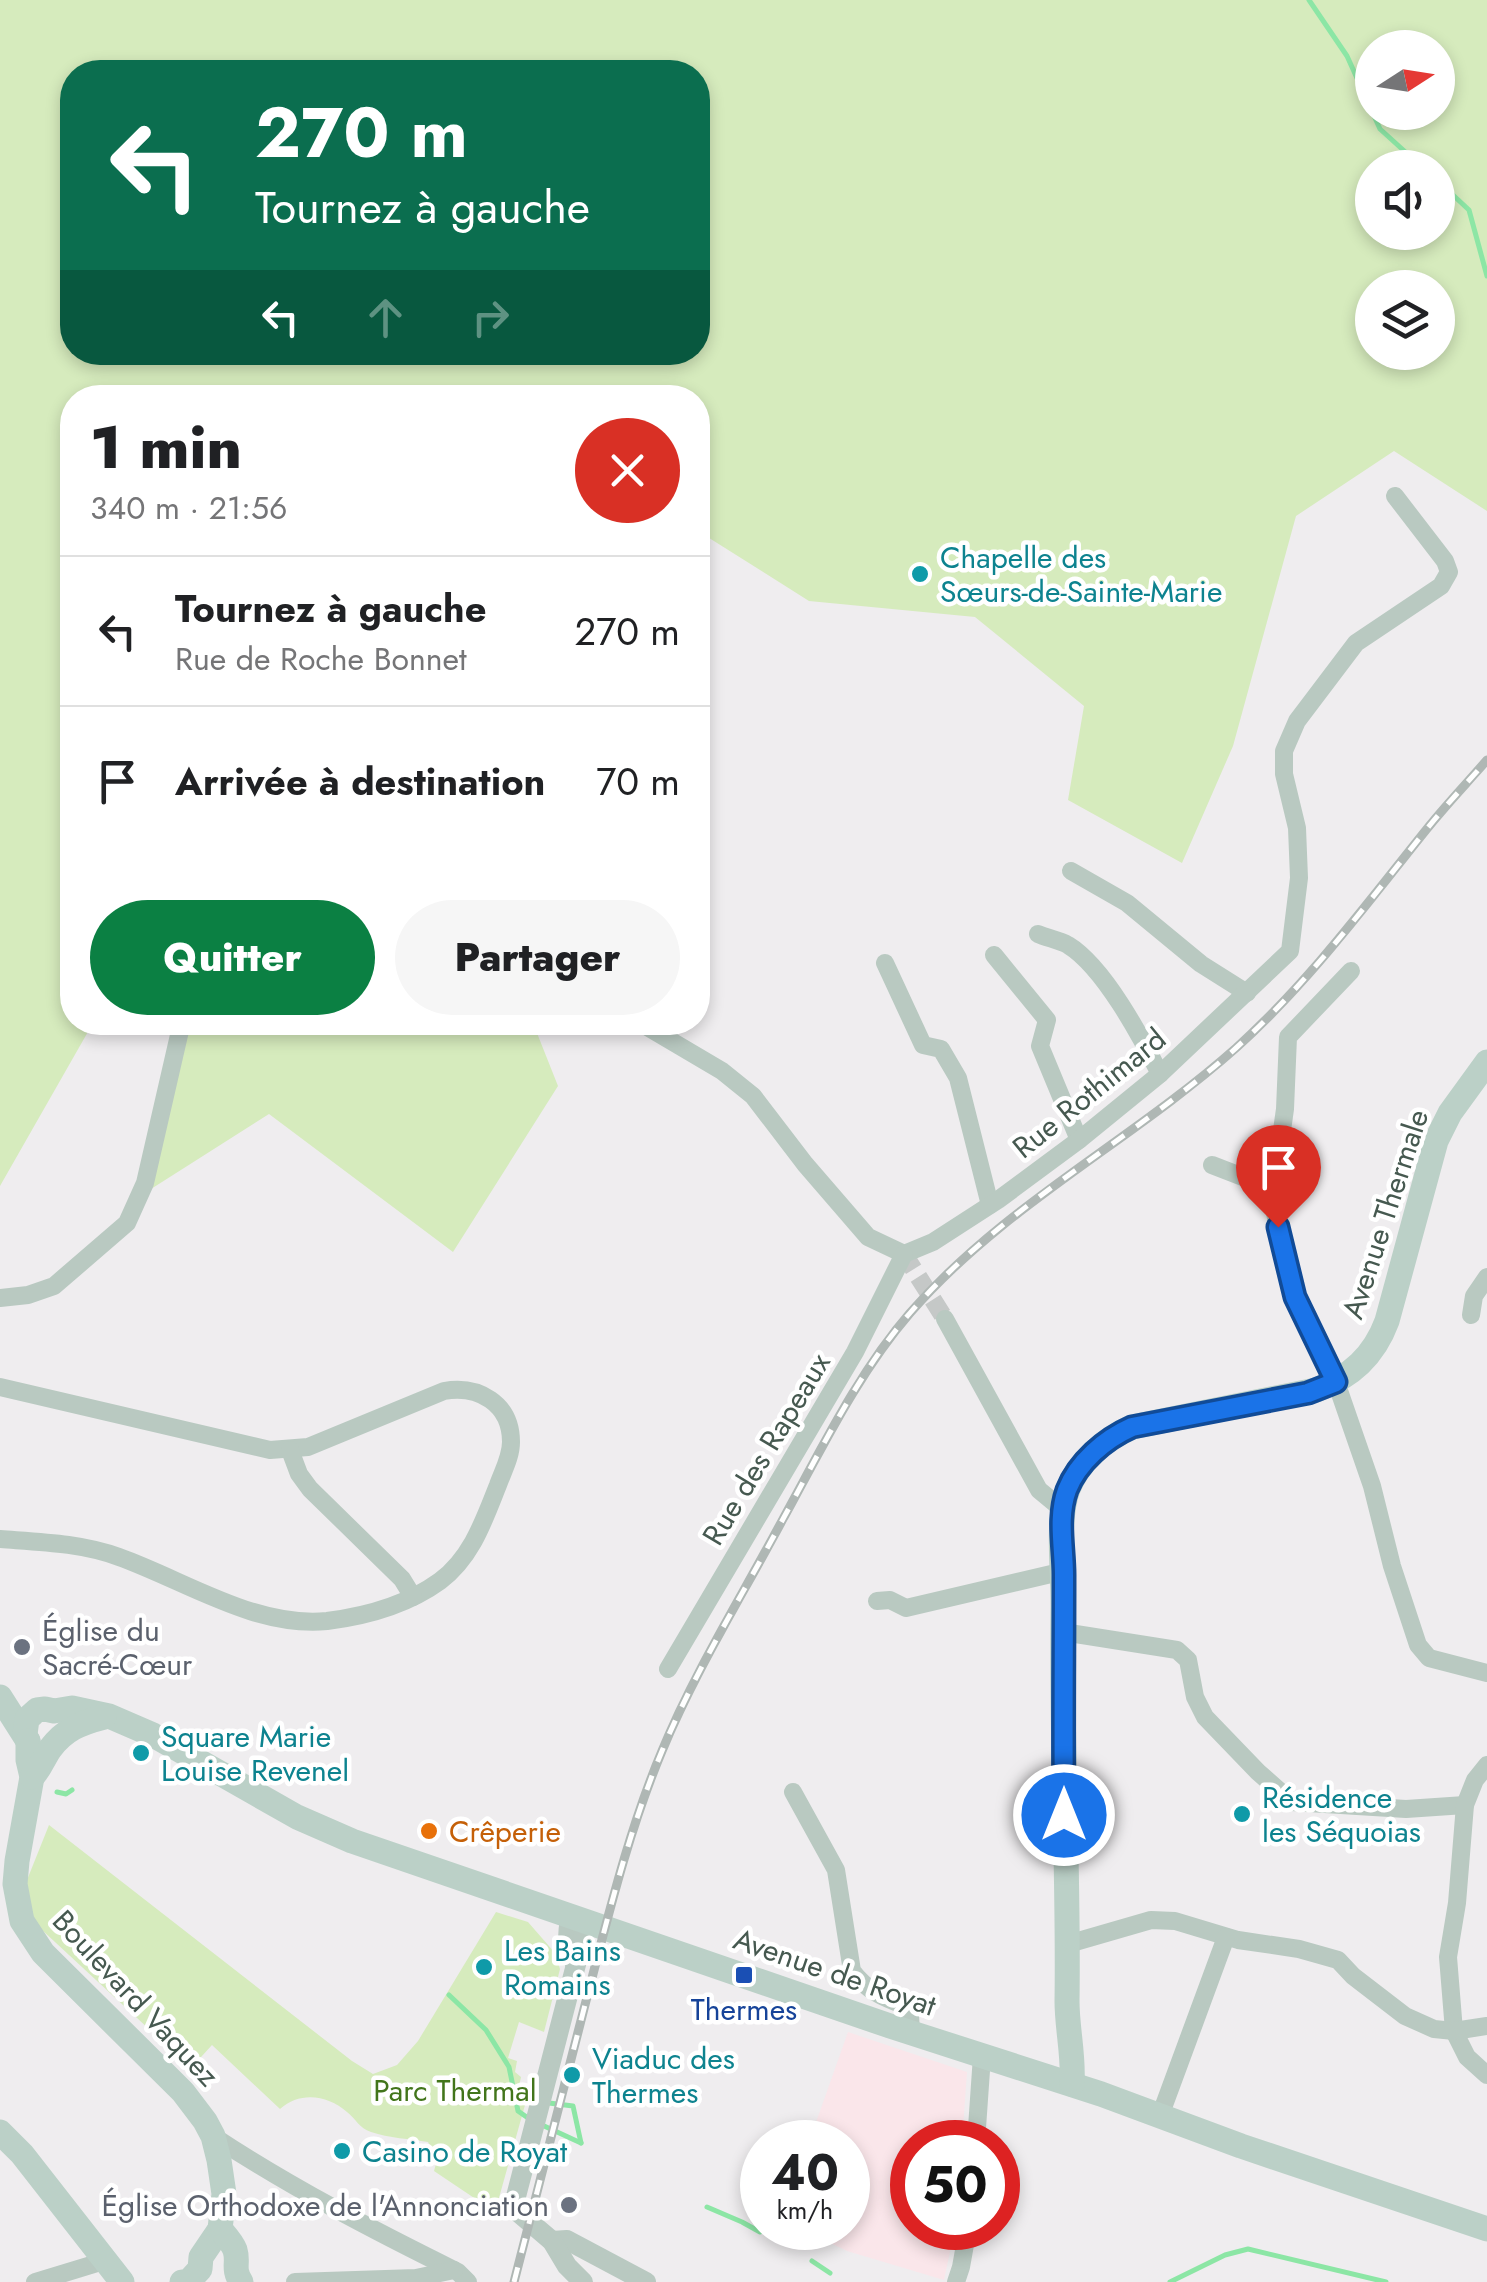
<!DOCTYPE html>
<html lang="fr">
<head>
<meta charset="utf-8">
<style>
  :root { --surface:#fff; --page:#f6f6f6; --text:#202124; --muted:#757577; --line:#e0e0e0; --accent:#0b8043 }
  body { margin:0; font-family:Jost,sans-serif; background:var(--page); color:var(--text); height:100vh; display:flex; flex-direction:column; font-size:38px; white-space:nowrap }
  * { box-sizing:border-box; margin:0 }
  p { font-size:32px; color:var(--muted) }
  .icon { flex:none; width:55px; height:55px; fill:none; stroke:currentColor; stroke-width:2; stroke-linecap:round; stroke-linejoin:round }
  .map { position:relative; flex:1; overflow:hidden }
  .drawer { position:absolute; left:60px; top:385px; width:650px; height:650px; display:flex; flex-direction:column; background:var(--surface); border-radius:40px; box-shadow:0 5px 15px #0003 }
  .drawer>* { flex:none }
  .hud { position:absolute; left:60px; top:60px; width:650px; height:305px; border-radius:40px; box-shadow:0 5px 15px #0003; background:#0b6e4f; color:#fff; overflow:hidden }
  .needle { width:65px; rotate:78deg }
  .fabs { position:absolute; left:1355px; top:30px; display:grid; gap:20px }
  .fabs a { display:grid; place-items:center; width:100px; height:100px; border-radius:50%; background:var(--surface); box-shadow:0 5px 15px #0003; font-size:50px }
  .speed { position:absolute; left:740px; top:2120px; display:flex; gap:20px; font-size:50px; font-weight:700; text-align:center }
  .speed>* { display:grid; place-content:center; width:130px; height:130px; border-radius:50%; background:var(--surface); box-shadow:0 5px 15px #0003; line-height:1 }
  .speed small { font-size:25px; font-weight:400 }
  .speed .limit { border:15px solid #d22; background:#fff; color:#111 }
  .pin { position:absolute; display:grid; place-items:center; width:85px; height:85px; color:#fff; margin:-102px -42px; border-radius:50% 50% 50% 0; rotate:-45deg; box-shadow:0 0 10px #0007 }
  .pin .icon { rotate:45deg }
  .me { position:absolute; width:110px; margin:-55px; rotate:0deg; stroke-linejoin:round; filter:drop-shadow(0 0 8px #0008) }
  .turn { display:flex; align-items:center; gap:35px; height:210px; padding:0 30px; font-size:45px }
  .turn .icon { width:130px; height:130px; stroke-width:2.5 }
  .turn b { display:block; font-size:70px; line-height:85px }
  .lanes { display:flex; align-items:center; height:95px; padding:0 30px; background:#0003; justify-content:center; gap:50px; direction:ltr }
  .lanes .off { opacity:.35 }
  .round { display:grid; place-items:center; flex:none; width:105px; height:105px; border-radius:52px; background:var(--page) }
  .headline { display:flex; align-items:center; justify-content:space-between; height:170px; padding:0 30px }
  h1 { font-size:60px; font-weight:800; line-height:75px }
  .cta { display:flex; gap:20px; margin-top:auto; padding:20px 30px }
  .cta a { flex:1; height:115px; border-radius:60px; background:var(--accent); color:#fff; font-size:40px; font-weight:800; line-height:115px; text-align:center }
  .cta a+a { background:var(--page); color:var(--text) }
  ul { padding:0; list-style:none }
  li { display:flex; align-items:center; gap:30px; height:150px; padding:0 30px; border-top:2px solid var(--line) }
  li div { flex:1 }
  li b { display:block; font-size:38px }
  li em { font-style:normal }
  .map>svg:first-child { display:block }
</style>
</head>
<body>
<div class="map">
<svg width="1487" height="2282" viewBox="0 0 1487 2282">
  <rect width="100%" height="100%" fill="#efedef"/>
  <polygon fill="#fae6ea" points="848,2032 967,2072 962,2142 912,2142 912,2228 955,2228 944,2280 847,2251 799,2228 848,2228 848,2142 809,2142"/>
  <g fill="#d6ebbd" fill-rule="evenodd">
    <path d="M0 0H1487V511L1394 451 1296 516 1233 746 1182 863 1068 800 1084 706 975 617 809 601 698 531V398H72V1022L93 1023 0 1186ZM1372 48H1438V112H1372ZM72 72H698V352H72ZM1372 168H1438V232H1372ZM1372 288H1438V352H1372Z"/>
    <polygon points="185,1023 533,1023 558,1086 453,1252 269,1114 151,1189"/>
    <path d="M49 1825 352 2061 373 2074 397 2065 418 2041 496 1912 528 1922 555 1953 560 1969 544 2032 519 2022 508 2058 517 2061 515 2072 521 2077 517 2096 521 2103 525 2105 495 2212 434 2171 437 2160 428 2142C410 2139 389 2138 371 2132 359 2128 356 2119 347 2112 328 2095 300 2091 280 2109L212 2045 191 2068 42 1930 30 1915 25 1885Z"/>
  </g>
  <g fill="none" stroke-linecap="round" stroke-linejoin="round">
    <g stroke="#8ce6a5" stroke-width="5">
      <polyline points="1309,0 1347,56 1380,129 1423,168"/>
      <polyline points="1438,181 1469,210 1487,276"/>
      <polyline points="57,1792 66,1794 72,1790"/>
      <polyline points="449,1995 486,2030 509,2067 518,2111 528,2118"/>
      <polyline points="549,2103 573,2106 581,2143"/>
      <polyline points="542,2125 581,2143"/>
      <polyline points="707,2207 742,2222 760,2232"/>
      <polyline points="812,2261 830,2273"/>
      <polyline points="1170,2282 1225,2255 1248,2249 1386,2282"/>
    </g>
    <polyline stroke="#c5c8c7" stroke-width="18" stroke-dasharray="18 9" stroke-linecap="butt" points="904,1254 945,1319"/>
    <g stroke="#b9c9c1" stroke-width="18">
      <polyline points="1071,871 1127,903 1201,964 1247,993"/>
      <path d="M1038 934C1047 938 1059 940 1068 945 1104 967 1141 1037 1160 1074"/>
      <polyline points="994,955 1047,1020 1040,1046 1079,1140"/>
      <polyline points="885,963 923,1045 941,1049 958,1078 990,1205"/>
      <polyline points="1351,971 1288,1037 1285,1109 1272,1201 1295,1297 1336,1382 1372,1486 1392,1566 1418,1645 1429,1658 1487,1673"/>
      <polyline points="639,1022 722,1071 753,1096 805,1164 868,1237 904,1254"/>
      <polyline points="1212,1165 1274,1189"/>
      <polyline points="904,1254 933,1242 998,1200 1079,1140 1160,1074 1290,951 1299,878 1297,828 1284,774 1284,751 1297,721 1356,643 1441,586 1449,572 1445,561 1395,496"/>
      <polyline points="0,1298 28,1295 54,1286 127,1223 145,1183 182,1022"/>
      <polyline points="1471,1315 1474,1296 1487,1277"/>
      <polyline points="945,1319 1039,1490 1062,1509"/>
      <path d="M0 1387 270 1450 308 1447 444 1391C478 1385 511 1403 511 1442 511 1457 503 1471 498 1485 484 1520 472 1557 440 1581 407 1605 367 1616 327 1621 255 1628 186 1581 119 1557 81 1543 40 1542 0 1539"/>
      <polyline points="290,1450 299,1474 310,1489 402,1579 413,1597"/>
      <polyline points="877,1601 890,1600 906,1608 1064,1571"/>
      <polyline points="1063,1632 1177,1650 1188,1660 1195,1697 1205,1717 1258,1772 1292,1802 1406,1809 1465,1805"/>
      <polyline points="668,1669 855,1352 904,1254"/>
      <polyline points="1487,1765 1475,1780 1465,1805 1457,1903 1448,1957 1454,2031 1467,2057 1487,2075"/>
      <path d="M793 1792 836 1870 852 1971C867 1991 884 1998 906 2006L910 2015 911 2032"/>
      <polyline points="1068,1944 1151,1920 1175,1921 1238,1940 1299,1949 1338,1960 1353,1976 1405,2016 1434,2029 1454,2031 1487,2026"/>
      <polyline points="1160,2116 1226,1937"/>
      <path d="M213 2136C290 2187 375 2231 458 2272L468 2282"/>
      <polyline points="976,2142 982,2056"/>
      <polyline points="35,2282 104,2261"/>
      <polyline points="295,2282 416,2278 454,2270"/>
      <polyline points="956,2282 961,2267 968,2228"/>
    </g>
    <g stroke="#b9c9c1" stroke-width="20">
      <path d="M571 1917C566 1935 568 1946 575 1964"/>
      <polyline points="552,2241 567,2240 646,2282"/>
      <polyline points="583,2282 567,2266 552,2241 513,2208 587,1922"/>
    </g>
    <g stroke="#bbd0c7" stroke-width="25">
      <polyline points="0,1697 28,1741"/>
      <polyline points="25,1734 27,1719 37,1710 45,1709 54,1711 72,1708 109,1716 153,1735 297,1817 352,1841 890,2026 1101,2094 1241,2146 1487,2229"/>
      <polyline points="28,1741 28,1760 32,1777 17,1861 15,1884 22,1921 43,1953 183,2092 205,2121 213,2136 219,2160 224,2194 220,2229 201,2257 200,2269 189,2281 182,2282"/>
      <path d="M32 1777C41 1768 43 1759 50 1749 64 1730 80 1723 104 1717"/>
      <path d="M1072 2084C1074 2056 1067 2029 1067 2001 1069 1871 1061 1741 1063 1611 1064 1576 1056 1521 1068 1489 1079 1461 1105 1439 1132 1427L1316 1390C1351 1377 1374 1356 1387 1321L1436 1141 1450 1113 1487 1062"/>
      <polyline points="0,2132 22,2154 122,2282"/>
      <path d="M220 2229C225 2235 232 2242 235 2250 239 2263 232 2268 241 2282"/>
    </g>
    <g stroke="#afb7b4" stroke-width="9">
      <path id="rail" d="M514 2282C538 2188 562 2095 586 2001 608 1917 628 1832 662 1751 695 1671 742 1596 783 1519 821 1450 858 1373 910 1313 1004 1205 1130 1142 1236 1048 1308 983 1365 906 1426 830 1445 806 1467 783 1487 760"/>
    </g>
    <use href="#rail" stroke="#fff" stroke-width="5" stroke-dasharray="15" stroke-linecap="butt"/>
  </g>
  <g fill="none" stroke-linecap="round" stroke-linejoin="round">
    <g stroke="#114b97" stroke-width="25">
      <path id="route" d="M1064 1815C1063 1735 1064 1655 1064 1575 1064 1547 1057 1518 1067 1490 1078 1462 1105 1439 1132 1427L1308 1393 1336 1382 1295 1297 1278 1227"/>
    </g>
    <use href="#route" stroke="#1a73e8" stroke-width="18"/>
  </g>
  <g fill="#0f9aa8" stroke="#fff" stroke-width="4">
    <circle cx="920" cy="574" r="10"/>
    <circle cx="141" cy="1753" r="10"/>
    <circle cx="1242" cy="1814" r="10"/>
    <circle cx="484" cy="1967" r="10"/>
    <circle cx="572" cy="2075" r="10"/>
    <circle cx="342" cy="2151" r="10"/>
  </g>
  <g fill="#6b7280" stroke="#fff" stroke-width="4">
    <circle cx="22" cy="1647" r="10"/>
    <circle cx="569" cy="2205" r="10"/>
  </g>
  <circle fill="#e8710a" stroke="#fff" stroke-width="4" cx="429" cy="1831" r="10"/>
  <rect fill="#1a4fb4" stroke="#fff" stroke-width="4" x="734" y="1965" width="20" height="20" rx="5"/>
  <g text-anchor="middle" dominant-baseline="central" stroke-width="9" stroke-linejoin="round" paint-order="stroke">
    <g font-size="30" fill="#0d838f" stroke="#fff" text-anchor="start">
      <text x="940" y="557">Chapelle des<tspan x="940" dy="34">Sœurs-de-Sainte-Marie</tspan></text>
      <text x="161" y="1736">Square Marie<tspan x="161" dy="34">Louise Revenel</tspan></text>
      <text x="1262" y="1797">Résidence<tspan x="1262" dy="34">les Séquoias</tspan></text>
      <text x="504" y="1950">Les Bains<tspan x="504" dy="34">Romains</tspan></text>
      <text x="592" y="2058">Viaduc des<tspan x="592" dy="34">Thermes</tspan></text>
      <text x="362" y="2151">Casino de Royat</text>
    </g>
    <g font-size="30" fill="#465950" stroke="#fff">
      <text transform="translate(1089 1093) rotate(-39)">Rue Rothimard</text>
      <text transform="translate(1385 1214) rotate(-72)">Avenue Thermale</text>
      <text transform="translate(766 1449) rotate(-59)">Rue des Rapeaux</text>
      <text transform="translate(835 1972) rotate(19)">Avenue de Royat</text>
      <text transform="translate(136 1998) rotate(47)">Boulevard Vaquez</text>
    </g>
    <g font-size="30" fill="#5b616d" stroke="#fff" text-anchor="start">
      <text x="42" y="1630">Église du<tspan x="42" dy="34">Sacré-Cœur</tspan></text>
      <text x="549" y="2205" text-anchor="end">Église Orthodoxe de l'Annonciation</text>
    </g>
    <g font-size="30" fill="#c56008" stroke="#fff" text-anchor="start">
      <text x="449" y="1831">Crêperie</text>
    </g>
    <g font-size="30" fill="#164399" stroke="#fff">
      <text x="744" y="2009">Thermes</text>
    </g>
    <g font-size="30" fill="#42751b" stroke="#fff">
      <text x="455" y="2090">Parc Thermal</text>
    </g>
  </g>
</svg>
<div class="fabs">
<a><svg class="needle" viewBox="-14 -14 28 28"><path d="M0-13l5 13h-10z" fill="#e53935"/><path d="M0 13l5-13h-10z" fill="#757577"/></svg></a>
<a><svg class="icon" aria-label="sound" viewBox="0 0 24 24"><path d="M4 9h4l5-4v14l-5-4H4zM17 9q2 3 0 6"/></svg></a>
<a><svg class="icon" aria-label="layers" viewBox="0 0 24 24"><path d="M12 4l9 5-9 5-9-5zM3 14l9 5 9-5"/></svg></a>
</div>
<div class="speed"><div>40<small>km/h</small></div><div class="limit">50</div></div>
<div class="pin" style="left:1278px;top:1227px;background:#d93025"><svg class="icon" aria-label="arrive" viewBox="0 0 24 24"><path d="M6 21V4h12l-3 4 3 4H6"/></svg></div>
<svg class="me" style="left:1064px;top:1815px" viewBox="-20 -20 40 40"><circle r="17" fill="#1a73e8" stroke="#fff" stroke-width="3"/><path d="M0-11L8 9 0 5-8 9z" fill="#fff"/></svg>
<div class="hud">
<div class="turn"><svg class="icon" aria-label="left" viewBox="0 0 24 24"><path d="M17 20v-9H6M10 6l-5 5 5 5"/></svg><div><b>270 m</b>Tournez à gauche</div></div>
<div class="lanes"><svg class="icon" aria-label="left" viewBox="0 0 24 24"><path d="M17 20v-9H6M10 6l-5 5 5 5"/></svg><svg class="icon off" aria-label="ahead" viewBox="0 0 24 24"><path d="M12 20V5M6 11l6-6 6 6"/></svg><svg class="icon off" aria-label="right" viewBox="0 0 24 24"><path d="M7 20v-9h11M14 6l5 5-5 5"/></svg></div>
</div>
<section class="drawer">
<div class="headline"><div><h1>1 min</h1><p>340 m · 21:56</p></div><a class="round" style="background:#d93025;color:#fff"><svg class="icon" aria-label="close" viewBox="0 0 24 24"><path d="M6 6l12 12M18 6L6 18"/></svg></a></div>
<ul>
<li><svg class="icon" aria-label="left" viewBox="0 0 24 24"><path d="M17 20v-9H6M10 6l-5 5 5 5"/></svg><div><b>Tournez à gauche</b><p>Rue de Roche Bonnet</p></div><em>270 m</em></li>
<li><svg class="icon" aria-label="arrive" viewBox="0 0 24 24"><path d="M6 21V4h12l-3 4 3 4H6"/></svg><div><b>Arrivée à destination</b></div><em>70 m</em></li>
</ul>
<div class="cta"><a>Quitter</a><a>Partager</a></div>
</section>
</div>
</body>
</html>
